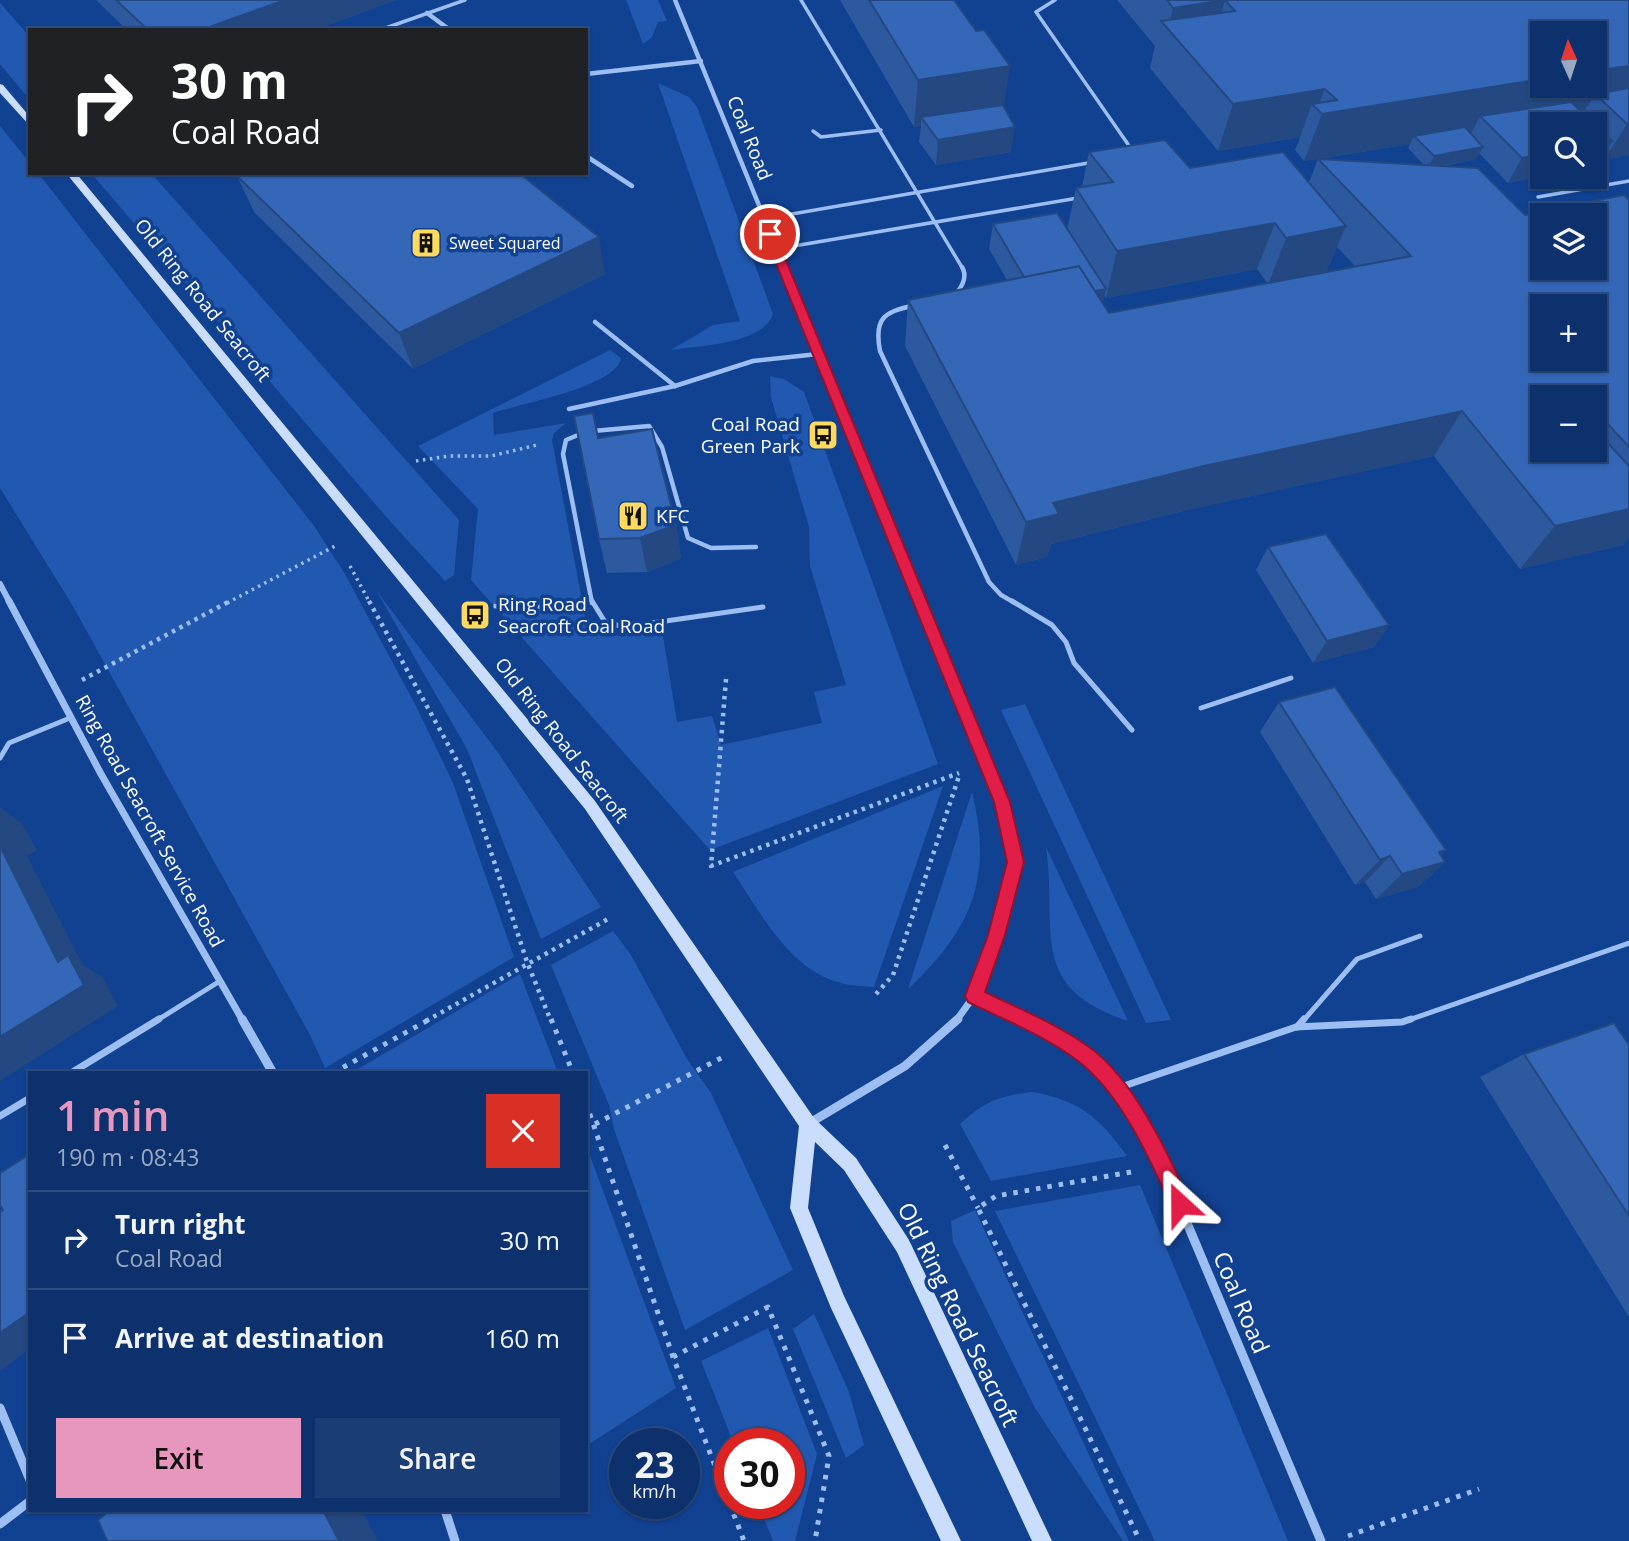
<!DOCTYPE html>
<html lang="en">
<head>
<meta charset="utf-8">
<style>
  :root { --surface:#0d316d; --page:#1b3d75; --text:#f1f3f6; --muted:#9aa9c2; --line:#2d4c80; --accent:#e797bd }
  body { margin:0; font-family:"Open Sans",sans-serif; background:var(--page); color:var(--text); height:100vh; display:flex; flex-direction:column; font-size:26px; white-space:nowrap }
  * { box-sizing:border-box; margin:0 }
  p { font-size:23px; color:var(--muted) }
  .icon { flex:none; width:38px; height:38px; fill:none; stroke:currentColor; stroke-width:2; stroke-linecap:round; stroke-linejoin:round }
  .map { position:relative; flex:1; overflow:hidden }
  .details { position:absolute; left:28px; top:1071px; width:560px; height:441px; display:flex; flex-direction:column; background:var(--surface); border-radius:0px; box-shadow:0 2px 5px #0004,0 0 0 2px var(--line) }
  .details>* { flex:none }
  .banner { position:absolute; left:28px; top:28px; width:560px; height:147px; border-radius:0px; box-shadow:0 2px 5px #0004,0 0 0 2px var(--line); background:#202124; color:#fff; overflow:hidden }
  .needle { width:46px; rotate:357deg }
  .controls { position:absolute; left:1530px; top:21px; display:grid; gap:14px }
  .controls a { display:grid; place-items:center; width:77px; height:77px; border-radius:0px; background:var(--surface); box-shadow:0 2px 5px #0004,0 0 0 2px var(--line); font-size:35px }
  .speed { position:absolute; left:609px; top:1428px; display:flex; gap:14px; font-size:35px; font-weight:700; text-align:center }
  .speed>* { display:grid; place-content:center; width:91px; height:91px; border-radius:50%; background:var(--surface); box-shadow:0 2px 5px #0004,0 0 0 2px var(--line); line-height:1 }
  .speed small { font-size:18px; font-weight:400 }
  .speed .limit { border:10px solid #d22; background:#fff; color:#111 }
  .pin { position:absolute; display:grid; place-items:center; width:60px; height:60px; color:#fff; margin:-30px; border:4px solid #fff; border-radius:50%; box-shadow:0 2px 7px #0007 }
  .me { position:absolute; width:77px; margin:-38px; rotate:336deg; stroke-linejoin:round; filter:drop-shadow(0 0 5px #0008) }
  .turn { display:flex; align-items:center; gap:24px; height:147px; padding:0 28px; font-size:32px }
  .turn .icon { width:91px; height:91px; stroke-width:2.5 }
  .turn b { display:block; font-size:49px; line-height:60px }
  .round { display:grid; place-items:center; flex:none; width:74px; height:74px; border-radius:0px; background:var(--page) }
  .headline { display:flex; align-items:center; justify-content:space-between; height:119px; padding:0 28px }
  h1 { font-size:42px; font-weight:600; line-height:52px; color:var(--accent) }
  .button { display:flex; gap:14px; margin-top:auto; padding:14px 28px }
  .button a { flex:1; height:80px; border-radius:0px; background:var(--accent); color:#111; font-size:28px; font-weight:600; line-height:80px; text-align:center }
  .button a+a { background:var(--page); color:var(--text) }
  ul { padding:0; list-style:none }
  li { display:flex; align-items:center; gap:21px; height:98px; padding:0 28px; border-top:2px solid var(--line) }
  li div { flex:1 }
  li b { display:block; font-size:26px }
  li em { font-style:normal }
  .map>svg:first-child { display:block }
</style>
</head>
<body>
<div class="map">
<svg width="1629" height="1541" viewBox="0 0 1629 1541">
  <rect width="100%" height="100%" fill="#114191"/>
  <g fill="#2259b0">
    <polygon points="626,0 658,0 667,21 658,22 652,37 643,44"/>
    <polygon points="0,3 30,37 30,100 0,64"/>
    <path d="M658 83 689 97 697 107 773 314C762 345 700 345 671 350L713 325 740 321Z"/>
    <polygon points="0,126 30,163 30,173 38,173 314,526 345,574 416,706 453,783 514,957 325,1068 310,1035 74,608 0,488"/>
    <polygon points="91,173 151,173 459,520 454,575 445,581 388,519"/>
    <path d="M610 350 621 358C617 387 518 404 493 413L494 435 566 423 554 433 552 440 586 622C608 643 634 634 662 630L677 722 712 716 721 745 822 723 814 692 846 685 810 566 809 527 771 397 770 376 784 379 804 392 938 764 710 850 471 580 478 509 418 446Z"/>
    <polygon points="376,590 499,754 601,907 541,939 467,749"/>
    <polygon points="1025,704 1171,1020 1146,1023 1001,710"/>
    <path d="M943 786 874 987C863 986 851 986 841 983 789 970 761 913 733 872Z"/>
    <path d="M972 792C993 878 972 929 908 989Z"/>
    <path d="M1046 847 1128 1021C1026 987 1058 932 1046 847Z"/>
    <polygon points="613,931 631,955 687,1059 711,1093 793,1270 685,1330 614,1129 609,1105 551,965"/>
    <polygon points="520,974 558,1073 351,1073"/>
    <path d="M1032 1092C1079 1100 1099 1117 1127 1156L991 1181 960 1124C985 1101 999 1096 1032 1092Z"/>
    <polygon points="586,1145 676,1388 586,1446"/>
    <polygon points="1140,1185 1288,1541 1155,1541 995,1211"/>
    <polygon points="975,1210 1129,1541 1123,1541 1035,1408 953,1242 951,1221"/>
    <polygon points="814,1314 849,1392 864,1445 846,1458 793,1329"/>
    <polygon points="768,1328 817,1454 795,1541 773,1541 758,1503 789,1503 789,1444 734,1444 701,1361"/>
  </g>
  <g fill="none" stroke-linecap="round" stroke-linejoin="round">
    <g stroke="#9cbef3" stroke-width="3.5" stroke-dasharray="2.5 4.5" stroke-linecap="butt">
      <polyline points="416,461 449,456 491,456 537,445"/>
      <polyline points="350,566 370,603"/>
      <polyline points="227,603 337,545"/>
    </g>
    <g stroke="#9cbef3" stroke-width="4.5" stroke-dasharray="3.5 5" stroke-linecap="butt">
      <polyline points="369,601 467,779 527,962 551,1021"/>
      <polyline points="469,612 486,606 564,607"/>
      <polyline points="726,679 711,866 959,773"/>
      <polyline points="82,680 230,601"/>
      <polyline points="876,994 893,975 959,776"/>
      <polyline points="426,1021 608,919"/>
    </g>
    <g stroke="#9cbef3" stroke-width="5" stroke-dasharray="4.5 7" stroke-linecap="butt">
      <polyline points="551,1019 573,1073"/>
      <polyline points="333,1073 430,1019"/>
      <polyline points="586,1103 673,1357 744,1541"/>
      <polyline points="595,1124 723,1057"/>
      <polyline points="945,1145 978,1208"/>
      <polyline points="1131,1172 996,1196 978,1208 1140,1541"/>
      <polyline points="673,1357 768,1307 829,1456 815,1541"/>
      <polyline points="1348,1536 1479,1489"/>
    </g>
    <g stroke="#9cbef3" stroke-width="3.5">
      <polyline points="801,0 963,269"/>
      <polyline points="1055,0 1036,12 1132,150"/>
      <polyline points="380,30 465,0"/>
      <polyline points="813,131 821,137 881,130"/>
      <polyline points="1538,197 1629,181"/>
      <polyline points="763,219 1094,162"/>
      <polyline points="776,249 1078,198"/>
    </g>
    <g stroke="#9cbef3" stroke-width="4.5">
      <path d="M955 295C962 287 968 277 962 267"/>
      <path d="M913 306C883 311 874 320 880 351L989 582 1001 595 1015 603"/>
      <polyline points="595,322 675,386"/>
      <polyline points="569,409 675,386 753,361 818,354"/>
      <polyline points="593,431 649,426 662,447 688,538 711,548 756,547"/>
      <polyline points="583,433 566,440 563,454 592,603"/>
    </g>
    <g stroke="#9cbef3" stroke-width="5">
      <polyline points="592,601 605,622 624,627 763,607"/>
      <polyline points="1012,601 1052,625 1066,642 1074,663 1132,730"/>
      <polyline points="1201,708 1291,678"/>
      <polyline points="0,758 9,743 70,718"/>
      <polyline points="156,1021 220,981"/>
      <polyline points="1303,1021 1357,959 1420,936"/>
      <polyline points="1406,1021 1629,943"/>
    </g>
    <g stroke="#9cbef3" stroke-width="7">
      <polyline points="1297,1027 1304,1019"/>
      <polyline points="71,1073 159,1019"/>
      <polyline points="1118,1088 1296,1027 1402,1022 1411,1019"/>
      <polyline points="0,1116 30,1098"/>
    </g>
    <g stroke="#9cbef3" stroke-width="4.5">
      <polyline points="675,0 785,269"/>
      <polyline points="427,13 450,30"/>
      <polyline points="586,74 701,61"/>
      <polyline points="586,156 632,186"/>
    </g>
    <g stroke="#9cbef3" stroke-width="6">
      <polyline points="784,267 921,603"/>
      <polyline points="0,584 10,603"/>
    </g>
    <g stroke="#9cbef3" stroke-width="7">
      <polyline points="9,601 101,774 243,1021"/>
      <polyline points="920,601 1002,802 1015,862 996,935 974,996 956,1021"/>
      <polyline points="974,996 1026,1021"/>
    </g>
    <g stroke="#9cbef3" stroke-width="9">
      <polyline points="242,1019 273,1073"/>
      <polyline points="1022,1019 1085,1055 1118,1088 1163,1166 1321,1541"/>
      <polyline points="808,1124 905,1066 958,1019"/>
      <polyline points="0,1408 30,1480"/>
      <polyline points="445,1510 455,1541"/>
      <polyline points="0,1524 30,1501"/>
    </g>
    <g fill="#cbddfd" fill-rule="evenodd">
      <polygon points="0,84 3,85 30,117 30,126 0,93"/>
      <polygon points="66,173 76,173 595,801 814,1118 856,1158 909,1240 1052,1541 1032,1541 897,1252 844,1170 815,1142 808,1208 844,1296 961,1541 941,1541 831,1308 790,1208 799,1126 585,809"/>
    </g>
  </g>
  <g fill="#2d599e" fill-rule="evenodd">
    <polygon points="96,0 396,0 315,30 127,30"/>
    <polygon points="840,0 954,0 1004,107 1011,152 936,165 919,142 921,126 914,127"/>
    <path d="M1117 0H1629V155L1604 160 1602 158 1597 166 1542 124V176L1508 183 1479 153 1476 159 1443 166 1525 215 1629 200V538L1623 545 1520 569 1434 456 1187 510 1051 544 1047 557 1016 565 905 346 908 300 1007 280 989 249 993 224 1067 230 1076 188 1082 187 1089 152 1190 168 1309 182 1318 159 1304 161 1295 150 1300 137 1218 151 1150 68 1155 46ZM1410 144 1408 148 1424 165 1318 159ZM1337 247 1355 266 1326 272ZM1257 269 1267 283 1109 313 1103 303 1104 296 1106 298ZM1542 397H1594V450Z"/>
    <polygon points="237,176 605,274 413,369 254,212"/>
    <polygon points="598,438 676,525 681,559 647,572 607,573 599,539"/>
    <polygon points="1268,547 1389,625 1374,647 1313,663 1256,570"/>
    <polygon points="1279,702 1441,855 1445,862 1418,887 1376,899 1365,882 1355,885 1260,732"/>
    <polygon points="1629,1045 1629,1317 1480,1077 1524,1054"/>
  </g>
  <g fill="#244881">
    <polygon points="285,0 396,0 315,30 201,30"/>
    <polygon points="1225,0 1212,47 1168,29 1173,8"/>
    <polygon points="1010,66 1003,113 921,117 921,126 914,127 918,80"/>
    <polygon points="1629,66 1629,108 1595,94 1582,115 1480,116 1471,134 1414,136 1410,144 1304,161 1322,114 1542,79 1542,86 1594,86 1594,71"/>
    <polygon points="1325,89 1317,109 1312,104 1300,137 1218,151 1233,104"/>
    <polygon points="1629,123 1629,155 1604,160 1627,124"/>
    <polygon points="1015,127 1011,152 936,165 938,140"/>
    <polygon points="1612,141 1597,166 1594,167 1594,144"/>
    <polygon points="1483,147 1476,159 1428,168 1434,156"/>
    <polygon points="1542,154 1542,176 1508,183 1522,158"/>
    <polygon points="1275,223 1257,269 1106,298 1117,251"/>
    <polygon points="1346,226 1326,272 1268,285 1286,238"/>
    <polygon points="599,237 605,274 413,369 399,333"/>
    <polygon points="1106,289 1100,314 1078,294"/>
    <polygon points="1462,411 1434,456 1187,510 1051,544 1047,557 1016,565 1026,522 1053,503 1204,466"/>
    <polygon points="1629,509 1629,538 1623,545 1520,569 1555,526"/>
    <polygon points="676,525 681,559 647,572 640,538"/>
    <polygon points="1389,625 1374,647 1313,663 1327,641"/>
    <polygon points="0,807 23,825 37,850 27,856 83,965 103,977 118,1006 0,1081 0,1037 58,962 0,846"/>
    <polygon points="1446,850 1429,867 1445,862 1418,887 1376,899 1402,874 1439,852"/>
    <polygon points="1390,856 1365,882 1355,885 1380,860"/>
    <polygon points="30,1312 30,1349 0,1371 0,1333"/>
    <polygon points="323,1510 362,1510 378,1541 339,1541"/>
  </g>
  <g fill="#3467b8" stroke="#244881" stroke-width="2" fill-rule="evenodd">
    <polygon points="116,0 285,0 201,30 148,30"/>
    <polygon points="869,0 954,0 976,31 984,30 1010,66 918,80"/>
    <polygon points="1167,0 1629,0 1629,66 1594,71 1594,33 1542,33 1542,79 1322,114 1312,104 1337,100 1325,89 1233,104 1161,21 1235,11 1225,0 1173,8"/>
    <polygon points="1629,88 1629,123 1627,124 1595,94"/>
    <polygon points="1571,102 1612,141 1594,144 1594,124 1542,124 1542,154 1522,158 1480,116"/>
    <polygon points="1003,105 1015,127 938,140 921,117"/>
    <polygon points="1465,127 1483,147 1434,156 1414,136"/>
    <polygon points="1165,140 1190,168 1283,152 1346,226 1286,238 1275,223 1117,251 1076,188 1113,182 1089,152"/>
    <path d="M1318 159 1478 168 1525 215 1624 195 1629 200V447L1594 409V397H1583L1577 391 1560 392 1565 397H1542V450H1594V428L1629 466V509L1555 526 1462 411 1204 466 1053 503 1059 514 1026 522 908 300 1079 266 1109 313 1411 256ZM1542 215H1594V268H1542ZM1542 306H1594V359H1542Z"/>
    <polygon points="243,173 519,173 599,237 399,333 237,176"/>
    <polygon points="1057,213 1106,289 1095,291 1079,266 1024,277 993,224"/>
    <polygon points="593,413 598,438 652,429 676,525 640,538 599,539 574,416"/>
    <polygon points="1326,534 1389,625 1327,641 1268,547"/>
    <polygon points="1335,687 1446,850 1439,852 1445,862 1402,874 1390,856 1380,860 1279,702"/>
    <polygon points="0,846 58,962 68,955 84,985 0,1037"/>
    <polygon points="1614,1023 1629,1045 1629,1216 1524,1054"/>
    <polygon points="30,1154 30,1312 0,1333 0,1212 3,1210 0,1205 0,1173"/>
    <polygon points="110,1510 323,1510 339,1541 107,1541 98,1520"/>
  </g>
  <path fill="#e11d48" stroke="#92132f" stroke-width="2" d="M766 232 775 234 1010 802 1024 862 1005 935 985 992C1020 1009 1057 1024 1089 1047 1132 1077 1170 1155 1190 1204L1187 1211 1180 1214 1173 1211C1151 1161 1122 1095 1078 1061 1045 1036 1005 1020 968 1002L965 996 988 935 1007 862 994 802 764 234Z"/>
  <defs>
    <g id="building-square" transform="scale(1.575)"><rect x="-9" y="-9" width="18" height="18" rx="4" fill="#ffda5d" stroke="#114191"/><path d="M-4-6H4V6H1V3H-1V6H-4ZM-2.5-4.3h1.7v1.8h-1.7ZM.8-4.3h1.7v1.8H.8ZM-2.5-1h1.7V.8h-1.7ZM.8-1h1.7V.8H.8Z" fill="#111"/></g>
    <g id="bus-square" transform="scale(1.575)"><rect x="-9" y="-9" width="18" height="18" rx="4" fill="#ffda5d" stroke="#114191"/><path d="M-5-6H5V4H4V6H2V4H-2V6H-4V4H-5ZM-3.5-4V0h7V-4ZM-3.5 1.2v1.5H-2V1.2ZM2 1.2v1.5H3.5V1.2Z" fill="#111"/></g>
    <g id="restaurant-square" transform="scale(1.575)"><rect x="-9" y="-9" width="18" height="18" rx="4" fill="#ffda5d" stroke="#114191"/><path d="M-5-6h1v4h1v-4h1v4h1v-4h1v5L-1.5 .5V6h-2V.5L-5-1ZM5-6V6H3V1.5H1.5Q1.5-4 5-6Z" fill="#111"/></g>
  </defs>
  <g fill-rule="evenodd">
    <use href="#building-square" x="426" y="243"/>
    <use href="#bus-square" x="823" y="435"/>
    <use href="#restaurant-square" x="633" y="516"/>
    <use href="#bus-square" x="475" y="615"/>
  </g>
  <g text-anchor="middle" dominant-baseline="central" stroke-width="7" stroke-linejoin="round" paint-order="stroke">
    <g font-size="16" fill="#fff" stroke="#114191" text-anchor="start">
      <text x="449" y="243">Sweet Squared</text>
    </g>
    <g font-size="19" fill="#fff" stroke="#114191">
      <text transform="translate(750 138) rotate(68)">Coal Road</text>
      <text transform="translate(203 300) rotate(51)">Old Ring Road Seacroft</text>
      <text transform="translate(562 740) rotate(52)">Old Ring Road Seacroft</text>
      <text transform="translate(150 821) rotate(61)">Ring Road Seacroft Service Road</text>
    </g>
    <g font-size="19" fill="#fff" stroke="#114191" text-anchor="start">
      <text x="800" y="424" text-anchor="end">Coal Road<tspan x="800" dy="22">Green Park</tspan></text>
      <text x="656" y="516">KFC</text>
      <text x="498" y="604">Ring Road<tspan x="498" dy="22">Seacroft Coal Road</tspan></text>
    </g>
    <g font-size="23" fill="#fff" stroke="#114191">
      <text transform="translate(1242 1302) rotate(67)">Coal Road</text>
      <text transform="translate(959 1314) rotate(64)">Old Ring Road Seacroft</text>
    </g>
  </g>
</svg>
<div class="controls">
<a><svg class="needle" viewBox="-14 -14 28 28"><path d="M0-13l5 13h-10z" fill="#e53935"/><path d="M0 13l5-13h-10z" fill="#9aa9c2"/></svg></a>
<a><svg class="icon" aria-label="search" viewBox="0 0 24 24"><circle cx="10" cy="10" r="6"/><path d="M15 15l6 6"/></svg></a>
<a><svg class="icon" aria-label="layers" viewBox="0 0 24 24"><path d="M12 4l9 5-9 5-9-5zM3 14l9 5 9-5"/></svg></a>
<a>+</a>
<a>−</a>
</div>
<div class="speed"><div>23<small>km/h</small></div><div class="limit">30</div></div>
<div class="pin" style="left:770px;top:234px;background:#d93025"><svg class="icon" aria-label="arrive" viewBox="0 0 24 24"><path d="M6 21V4h12l-3 4 3 4H6"/></svg></div>
<svg class="me" style="left:1180px;top:1204px" viewBox="-20 -20 40 40"><path d="M0-17L14 15 0 8-14 15z" fill="#e11d48" stroke="#fff" stroke-width="4"/></svg>
<div class="banner">
<div class="turn"><svg class="icon" aria-label="right" viewBox="0 0 24 24"><path d="M7 20v-9h11M14 6l5 5-5 5"/></svg><div><b>30 m</b>Coal Road</div></div>
</div>
<section class="details">
<div class="headline"><div><h1>1 min</h1><p>190 m · 08:43</p></div><a class="round" style="background:#d93025;color:#fff"><svg class="icon" aria-label="close" viewBox="0 0 24 24"><path d="M6 6l12 12M18 6L6 18"/></svg></a></div>
<ul>
<li><svg class="icon" aria-label="right" viewBox="0 0 24 24"><path d="M7 20v-9h11M14 6l5 5-5 5"/></svg><div><b>Turn right</b><p>Coal Road</p></div><em>30 m</em></li>
<li><svg class="icon" aria-label="arrive" viewBox="0 0 24 24"><path d="M6 21V4h12l-3 4 3 4H6"/></svg><div><b>Arrive at destination</b></div><em>160 m</em></li>
</ul>
<div class="button"><a>Exit</a><a>Share</a></div>
</section>
</div>
</body>
</html>
